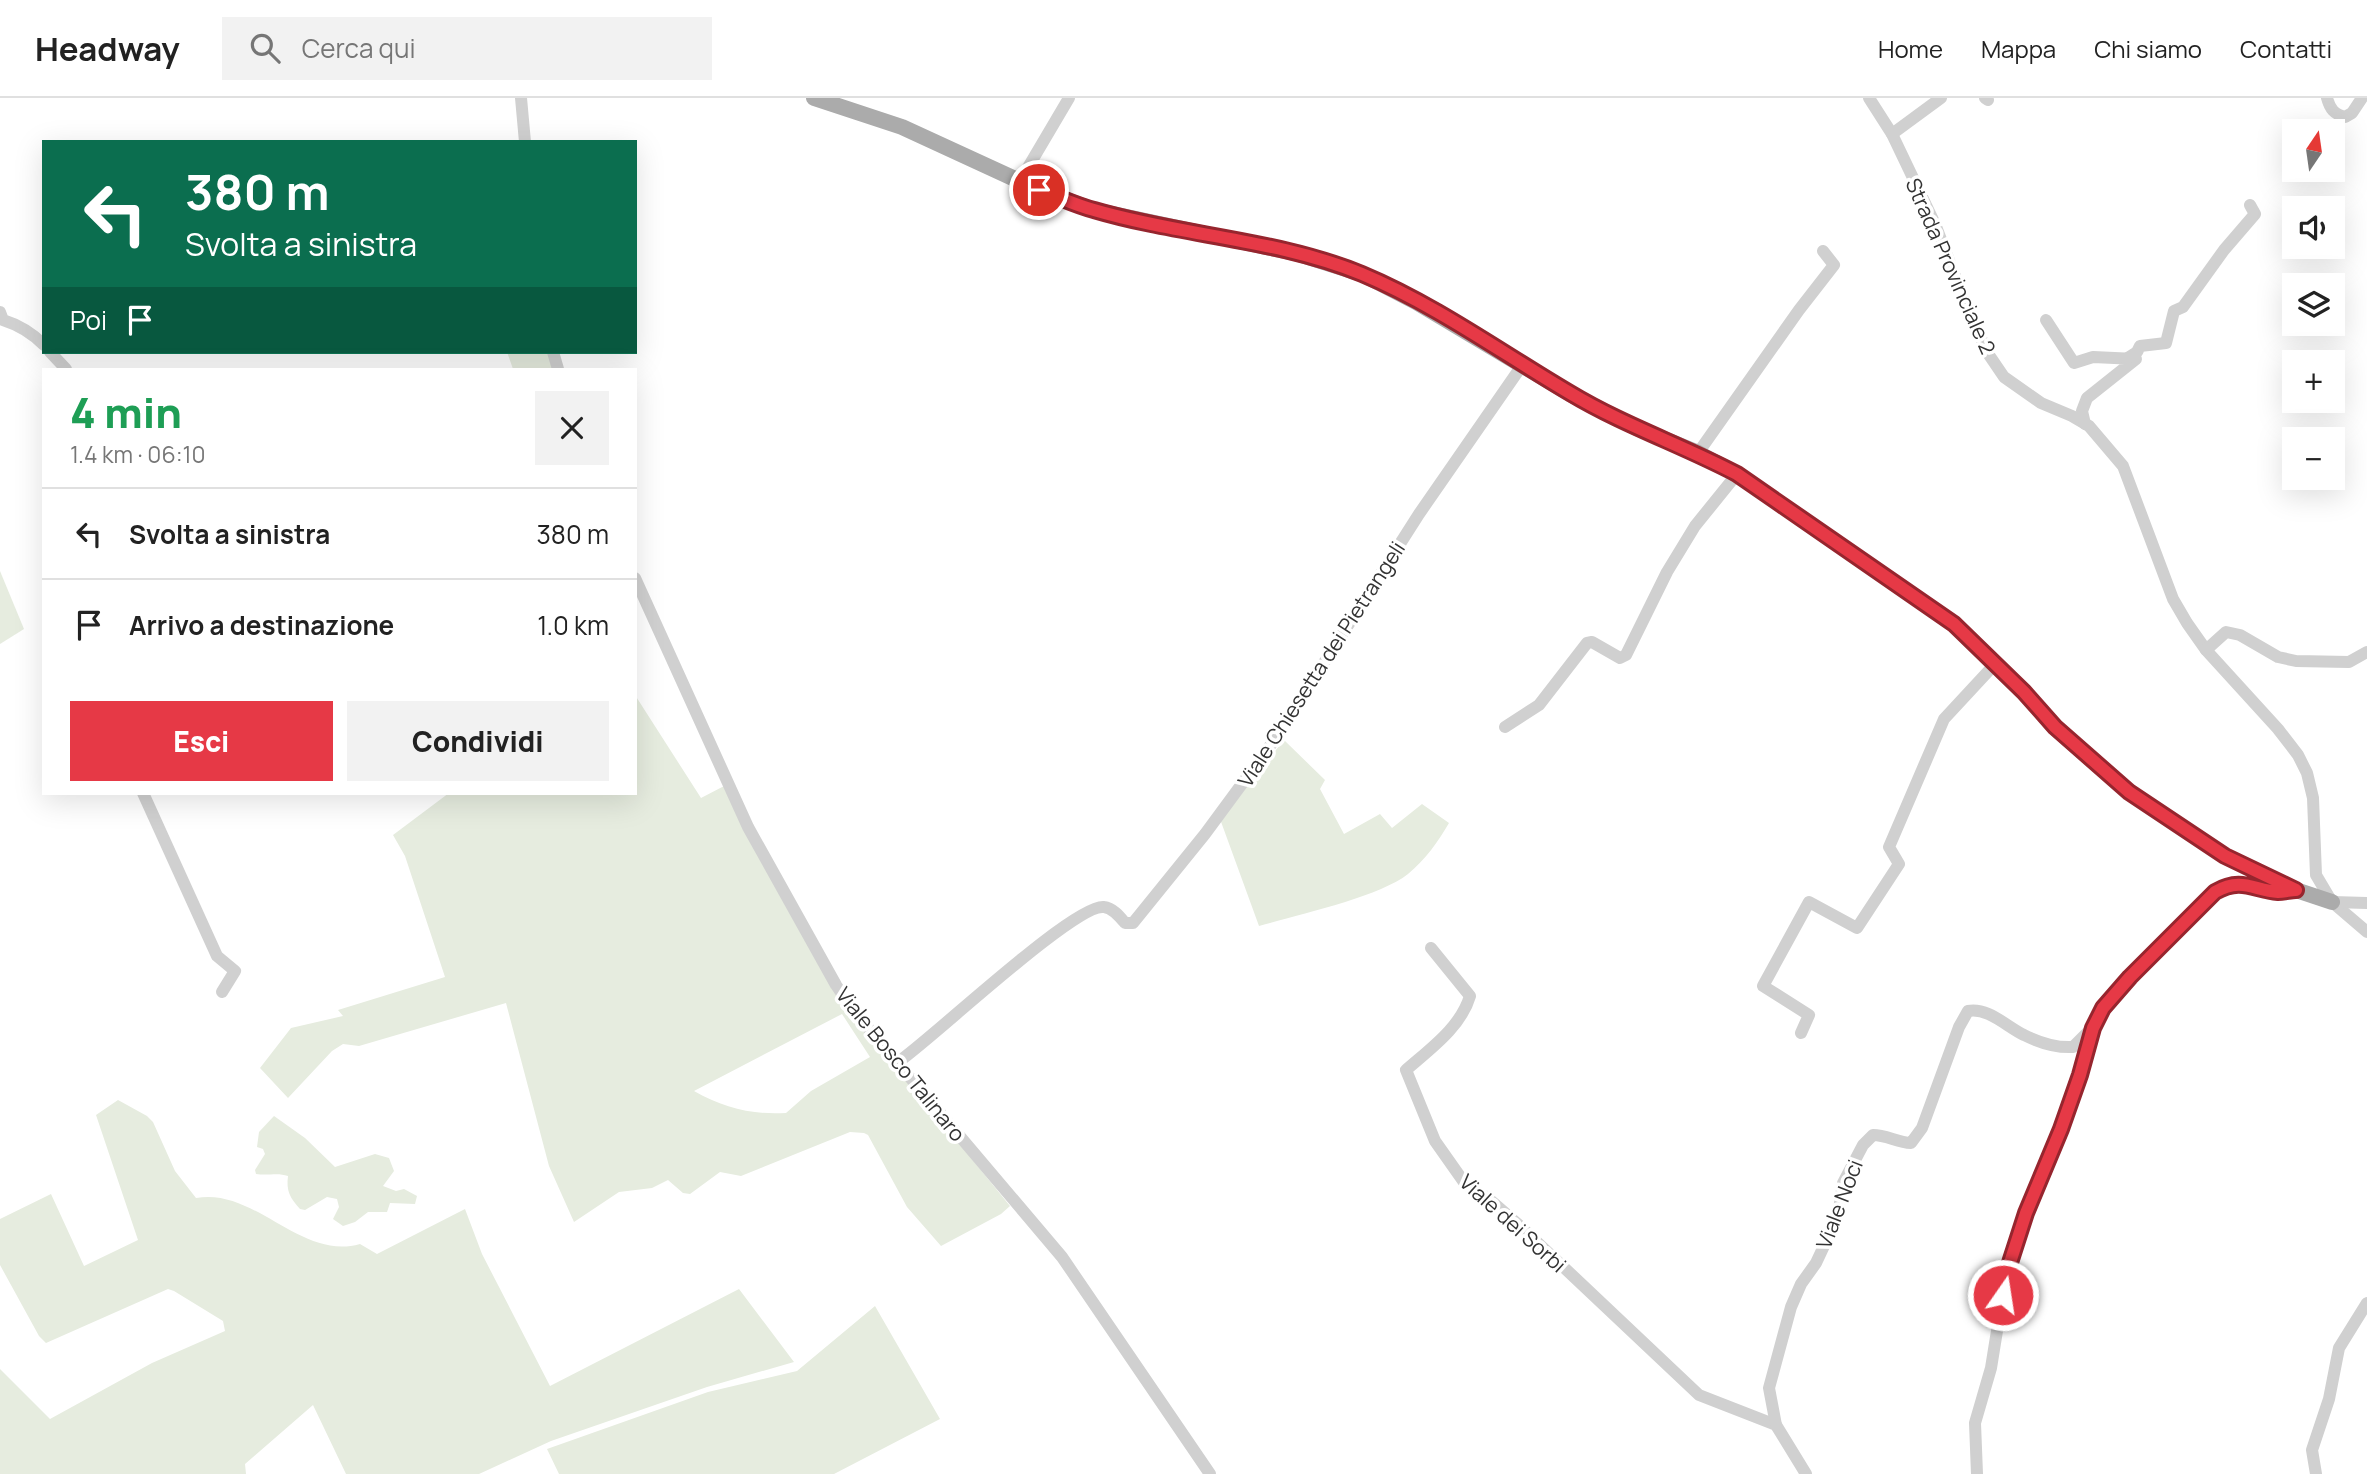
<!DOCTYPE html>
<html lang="it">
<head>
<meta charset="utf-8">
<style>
  :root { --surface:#fff; --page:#f2f2f2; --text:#222; --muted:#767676; --line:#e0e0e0; --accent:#e63946 }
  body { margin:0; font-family:Manrope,sans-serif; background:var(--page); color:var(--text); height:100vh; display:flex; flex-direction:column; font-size:26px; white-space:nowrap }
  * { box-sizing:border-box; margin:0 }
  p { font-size:23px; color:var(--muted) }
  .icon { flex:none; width:38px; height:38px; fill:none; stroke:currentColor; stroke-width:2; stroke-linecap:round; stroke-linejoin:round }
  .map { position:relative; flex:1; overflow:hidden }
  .drawer { position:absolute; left:42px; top:270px; width:595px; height:427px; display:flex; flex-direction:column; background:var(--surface); border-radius:0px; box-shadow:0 7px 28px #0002 }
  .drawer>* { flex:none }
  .hud { position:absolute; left:42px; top:42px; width:595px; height:214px; border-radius:0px; box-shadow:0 7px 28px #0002; background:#0b6e4f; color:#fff; overflow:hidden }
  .needle { width:46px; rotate:13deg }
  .buttons { position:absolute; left:2282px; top:21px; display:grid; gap:14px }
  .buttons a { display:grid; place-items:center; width:63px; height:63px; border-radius:0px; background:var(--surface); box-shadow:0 7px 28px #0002; font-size:35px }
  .pin { position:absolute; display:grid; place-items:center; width:60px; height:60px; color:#fff; margin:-30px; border:4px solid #fff; border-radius:50%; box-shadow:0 2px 7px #0007 }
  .me { position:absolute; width:77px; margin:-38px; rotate:13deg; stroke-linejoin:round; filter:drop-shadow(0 0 5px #0008) }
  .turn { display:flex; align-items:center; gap:24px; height:147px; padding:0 28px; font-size:32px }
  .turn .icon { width:91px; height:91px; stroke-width:2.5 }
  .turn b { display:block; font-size:49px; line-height:60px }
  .then { display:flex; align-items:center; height:66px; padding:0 28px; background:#0003; gap:14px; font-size:26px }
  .round { display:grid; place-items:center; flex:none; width:74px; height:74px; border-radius:0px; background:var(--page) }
  .summary { display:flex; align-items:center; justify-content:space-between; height:119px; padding:0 28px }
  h1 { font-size:42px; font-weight:800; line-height:52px; color:#1e9e55 }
  .action { display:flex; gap:14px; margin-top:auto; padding:14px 28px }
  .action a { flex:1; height:80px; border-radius:0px; background:var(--accent); color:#fff; font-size:28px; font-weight:800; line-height:80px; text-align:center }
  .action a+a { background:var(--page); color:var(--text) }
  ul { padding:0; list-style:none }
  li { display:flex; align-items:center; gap:21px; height:91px; padding:0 28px; border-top:2px solid var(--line) }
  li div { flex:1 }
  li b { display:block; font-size:26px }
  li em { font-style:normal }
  header { display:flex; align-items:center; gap:42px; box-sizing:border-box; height:98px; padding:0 35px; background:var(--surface); border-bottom:2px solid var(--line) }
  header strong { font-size:33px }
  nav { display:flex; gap:38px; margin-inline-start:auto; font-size:24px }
  .search { width:490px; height:63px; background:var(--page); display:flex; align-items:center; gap:18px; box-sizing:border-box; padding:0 24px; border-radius:0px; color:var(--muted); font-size:26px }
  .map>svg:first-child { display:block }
</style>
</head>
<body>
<header>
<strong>Headway</strong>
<div class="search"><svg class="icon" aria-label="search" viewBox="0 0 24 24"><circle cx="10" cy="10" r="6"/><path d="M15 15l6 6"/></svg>Cerca qui</div>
<nav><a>Home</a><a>Mappa</a><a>Chi siamo</a><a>Contatti</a></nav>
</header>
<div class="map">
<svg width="2367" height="1376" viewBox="0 0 2367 1376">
  <rect width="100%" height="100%" fill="#fff"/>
  <g fill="#e6ecdf" fill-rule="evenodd">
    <polygon points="507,254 550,254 554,271 513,271"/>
    <polygon points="0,473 24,531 0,546"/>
    <path d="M635 597 701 700 726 687 850 911 1010 1108 1001 1116 941 1148 907 1109 868 1037 864 1035 850 1034 741 1078 720 1074 690 1096 683 1095 668 1082 652 1090 619 1094 574 1124 549 1068 506 905 359 948 343 946 332 953 288 1000 260 970 291 930 343 918 338 912 445 879 405 758 393 737 449 695H635ZM842 916 870 959 811 993 786 1015C752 1017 724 1010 694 993Z"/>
    <path d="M1284 642 1325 682 1320 691 1344 736 1380 716 1392 730 1422 706 1449 725C1438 744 1425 762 1408 776 1379 799 1297 817 1259 828L1220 721Z"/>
    <path d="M118 1002 147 1018 153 1024 175 1073 196 1100C255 1089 300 1163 360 1146L377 1156 465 1111 482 1156 550 1288 739 1191 794 1264 707 1289 551 1343 479 1376H346L313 1307 245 1366 246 1376H0V1271L50 1321 152 1265 225 1233 223 1223 174 1193 168 1191 46 1245 39 1238 0 1167V1121L51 1096 84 1168 138 1142 96 1017Z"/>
    <path d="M274 1018 305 1040 335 1069 375 1056 389 1060 394 1073 383 1088 396 1093 404 1091 417 1098 415 1106 390 1105 387 1114H368L355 1124 343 1128 333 1121 339 1109 337 1101 327 1099 305 1112 300 1111C290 1100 286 1093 288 1078 277 1074 269 1078 256 1076L255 1072 265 1056 263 1051 257 1049 259 1034Z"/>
    <polygon points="875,1208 940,1321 834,1376 559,1376 547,1351 708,1294 797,1273"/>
  </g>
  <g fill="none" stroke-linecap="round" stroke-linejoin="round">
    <g stroke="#d0d0d0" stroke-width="12">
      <polyline points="521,0 525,44"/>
      <polyline points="1869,0 1892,36 1935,126 1963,199 1987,254 2004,279 2041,305 2072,318 2089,328 2123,368 2173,501 2187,525 2206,552 2278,631 2298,657 2307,675 2313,700 2316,777 2332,804 2367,834"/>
      <polyline points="1985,0 1988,2"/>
      <path d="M2327 0C2330 11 2334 16 2345 19L2352 15 2362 0"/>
      <polyline points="1892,36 1941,0"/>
      <polyline points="1020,83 1069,0"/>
      <path d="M0 214 3 222C19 227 32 235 44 247"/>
      <polyline points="2046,222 2074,265 2093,259 2136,261 2087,300 2082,313 2085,326"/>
      <polyline points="50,254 66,271"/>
      <polyline points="553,254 558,271"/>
      <polyline points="2126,261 2137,254 2140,248 2166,245 2174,213 2183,209 2224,152 2255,116 2250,107"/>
      <polyline points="1698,355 1799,212 1834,167 1823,153"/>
      <polyline points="635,480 748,729 836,887 853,912 1062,1159 1210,1376"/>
      <polyline points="2206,552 2226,534 2240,537 2278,559 2296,563 2349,564 2367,554"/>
      <polyline points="1505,629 1539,607 1587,545 1592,544 1620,560 1626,557 1667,474 1695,428 1737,376"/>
      <polyline points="143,695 217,858 235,873 222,894"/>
      <polyline points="2332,804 2367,805"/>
      <path d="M1431 850 1470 898C1461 929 1430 951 1406 972L1435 1043 1466 1087 1489 1101 1520 1128 1699 1297 1776 1327 1806 1376"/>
      <polyline points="1801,935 1809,917 1763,888 1809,804 1857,830 1899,766 1889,749 1944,621 1995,566"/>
      <path d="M898 964C932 941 1075 805 1104 809 1113 810 1120 819 1125 825H1133L1205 736 1278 637 1419 416 1523 266"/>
      <path d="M1776 1327 1769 1290 1791 1209 1801 1186 1816 1165 1838 1118 1843 1085 1863 1047 1873 1037C1886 1037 1897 1044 1911 1045L1922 1030 1959 929 1968 913C1988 909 2007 929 2024 937 2040 945 2055 950 2073 949L2092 930"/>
      <path d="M1977 1376 1975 1325 1991 1270 2006 1177 2027 1115 2080 977 2093 930 2103 910 2130 879 2215 794C2242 779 2252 792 2278 794 2284 794 2290 792 2296 792"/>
      <polyline points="2316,1376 2312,1352 2329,1301 2339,1250 2367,1205"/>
    </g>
    <polyline stroke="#ababab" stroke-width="16" points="814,0 902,29 1039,92 1094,112 1299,156 1362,176 1416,204 1570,296 1637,330 1698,355 1737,376 1954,526 2024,594 2055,630 2129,694 2225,758 2296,792 2332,804"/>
  </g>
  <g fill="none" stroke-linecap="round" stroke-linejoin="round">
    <g stroke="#96252e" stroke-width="18">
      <path id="route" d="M1039 92C1057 98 1075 107 1094 112 1182 138 1277 141 1362 176 1436 207 1502 255 1570 295 1623 327 1682 347 1737 376L1954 526 2024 594 2055 629 2129 694 2225 758 2296 792C2291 792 2284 794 2278 794 2253 792 2242 779 2215 794L2130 879 2103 910 2093 930 2080 977 2061 1031 2026 1115 2006 1177 2003 1197"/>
    </g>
    <use href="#route" stroke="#e63946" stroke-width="12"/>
  </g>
  <g text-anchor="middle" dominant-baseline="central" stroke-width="7" stroke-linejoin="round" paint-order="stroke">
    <g font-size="21" fill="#333" stroke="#fff">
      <text transform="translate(1951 168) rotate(66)">Strada Provinciale 2</text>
      <text transform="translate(1321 566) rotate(-57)">Viale Chiesetta dei Pietrangeli</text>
      <text transform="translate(901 966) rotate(51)">Viale Bosco Talinaro</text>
      <text transform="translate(1839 1106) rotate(-69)">Viale Noci</text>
      <text transform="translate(1513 1125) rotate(42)">Viale dei Sorbi</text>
    </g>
  </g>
</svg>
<div class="buttons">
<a><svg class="needle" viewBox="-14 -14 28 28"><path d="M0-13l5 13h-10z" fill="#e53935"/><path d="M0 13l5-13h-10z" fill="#767676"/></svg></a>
<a><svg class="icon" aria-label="sound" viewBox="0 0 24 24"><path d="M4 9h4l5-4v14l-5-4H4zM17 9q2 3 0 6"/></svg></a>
<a><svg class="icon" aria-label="layers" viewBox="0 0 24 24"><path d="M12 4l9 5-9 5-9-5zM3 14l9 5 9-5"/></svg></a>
<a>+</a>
<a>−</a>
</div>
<div class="pin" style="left:1039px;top:92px;background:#d93025"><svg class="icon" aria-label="arrive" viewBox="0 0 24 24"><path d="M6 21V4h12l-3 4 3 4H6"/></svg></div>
<svg class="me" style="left:2003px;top:1197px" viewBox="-20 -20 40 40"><circle r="17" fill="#e63946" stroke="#fff" stroke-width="3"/><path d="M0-11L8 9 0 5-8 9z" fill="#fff"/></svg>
<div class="hud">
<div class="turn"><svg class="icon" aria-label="left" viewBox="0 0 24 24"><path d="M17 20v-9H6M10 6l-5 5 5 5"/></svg><div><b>380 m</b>Svolta a sinistra</div></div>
<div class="then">Poi<svg class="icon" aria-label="arrive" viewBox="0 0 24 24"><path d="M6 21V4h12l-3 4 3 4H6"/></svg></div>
</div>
<section class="drawer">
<div class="summary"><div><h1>4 min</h1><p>1.4 km · 06:10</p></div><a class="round"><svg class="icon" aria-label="close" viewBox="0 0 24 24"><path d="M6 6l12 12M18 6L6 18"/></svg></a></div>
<ul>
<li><svg class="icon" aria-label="left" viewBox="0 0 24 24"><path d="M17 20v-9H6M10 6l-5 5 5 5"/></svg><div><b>Svolta a sinistra</b></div><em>380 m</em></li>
<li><svg class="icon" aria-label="arrive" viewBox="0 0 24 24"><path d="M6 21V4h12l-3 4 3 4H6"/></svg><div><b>Arrivo a destinazione</b></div><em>1.0 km</em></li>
</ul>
<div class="action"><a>Esci</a><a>Condividi</a></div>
</section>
</div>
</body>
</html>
